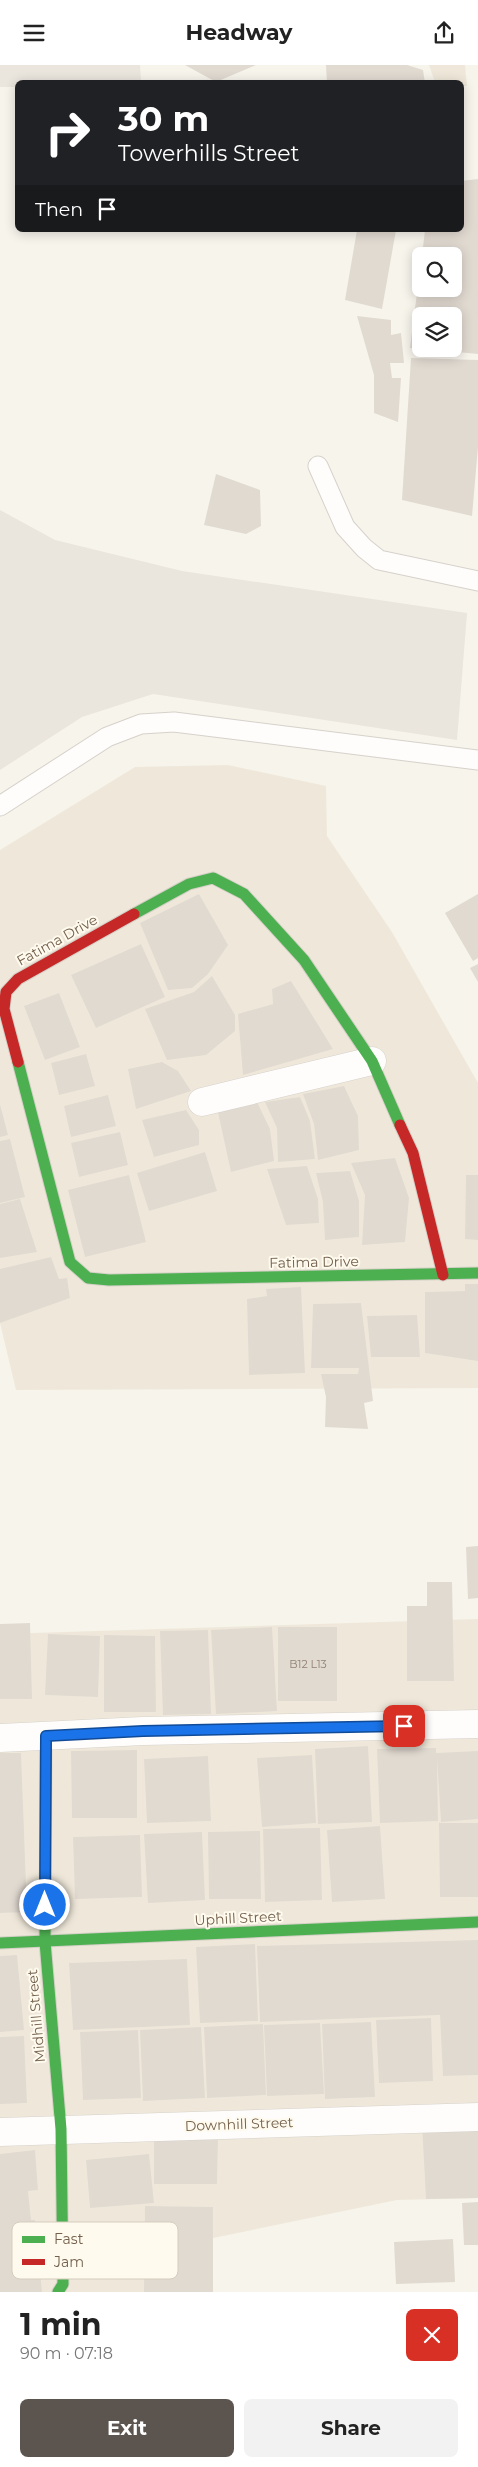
<!DOCTYPE html>
<html lang="en">
<head>
<meta charset="utf-8">
<style>
  :root { --surface:#fff; --page:#f2f2f2; --text:#222; --muted:#767676; --accent:#5c554f }
  body { margin:0; font-family:Montserrat,sans-serif; background:var(--page); color:var(--text); height:100vh; display:flex; flex-direction:column; font-size:19px; white-space:nowrap }
  * { box-sizing:border-box; margin:0 }
  p { font-size:16px; color:var(--muted) }
  .icon { flex:none; width:28px; height:28px; fill:none; stroke:currentColor; stroke-width:2; stroke-linecap:round; stroke-linejoin:round }
  .map { position:relative; height:2227px; overflow:hidden }
  .panel { display:flex; flex-direction:column; background:var(--surface); flex:1 }
  .panel>* { flex:none }
  .top-card { position:absolute; left:15px; top:15px; width:449px; height:152px; border-radius:8px; box-shadow:0 2px 12px #0003; background:#202124; color:#fff; overflow:hidden }
  .tools { position:absolute; left:412px; top:182px; display:grid; gap:10px }
  .tools a { display:grid; place-items:center; width:50px; height:50px; border-radius:8px; background:var(--surface); box-shadow:0 2px 12px #0003; font-size:25px }
  .pin { position:absolute; display:grid; place-items:center; width:42px; height:42px; color:#fff; margin:-21px; border-radius:10px; box-shadow:0 2px 8px #0006 }
  .me { position:absolute; width:55px; margin:-28px; rotate:0deg; stroke-linejoin:round; filter:drop-shadow(0 0 4px #0008) }
  .turn { display:flex; align-items:center; gap:18px; height:105px; padding:0 20px; font-size:22px }
  .turn .icon { width:65px; height:65px; stroke-width:2.5 }
  .turn b { display:block; font-size:35px; line-height:42px }
  .then { display:flex; align-items:center; height:48px; padding:0 20px; background:#0003; gap:10px; font-size:19px }
  .round { display:grid; place-items:center; flex:none; width:52px; height:52px; border-radius:8px; background:var(--page) }
  .head { display:flex; align-items:center; justify-content:space-between; height:85px; padding:0 20px }
  h1 { font-size:30px; font-weight:700; line-height:38px }
  .button { display:flex; gap:10px; margin-top:auto; padding:10px 20px }
  .button a { flex:1; height:58px; border-radius:8px; background:var(--accent); color:#fff; font-size:20px; font-weight:700; line-height:58px; text-align:center }
  .button a+a { background:var(--page); color:var(--text) }
  header { display:flex; justify-content:space-between; align-items:center; height:65px; padding:0 20px; background:var(--surface); font-size:22px; font-weight:700 }
  .map>svg:first-child { display:block }
</style>
</head>
<body>
<header><svg class="icon" aria-label="menu" viewBox="0 0 24 24"><path d="M4 6h16M4 12h16M4 18h16"/></svg>Headway<svg class="icon" aria-label="share" viewBox="0 0 24 24"><path d="M12 15V3M7 8l5-5 5 5M5 13v7h14v-7"/></svg></header>
<div class="map">
<svg width="478" height="2227" viewBox="0 0 478 2227">
  <rect width="100%" height="100%" fill="#f7f4ec"/>
  <g fill="#efe8da">
    <polygon points="429,0 465,0 467,21 461,21 461,18 435,17"/>
    <polygon points="228,700 326,721 327,771 392,867 478,1018 478,1323 16,1325 0,1258 0,785 135,702"/>
    <polygon points="478,1554 478,2133 397,2135 189,2178 159,2227 0,2227 0,1569"/>
  </g>
  <g fill="#eae5dd">
    <polygon points="0,0 140,0 141,17 18,18 17,22 0,22"/>
    <polygon points="0,445 55,475 182,506 467,548 457,675 153,629 82,652 0,705"/>
  </g>
  <g fill="#e1dad1">
    <polygon points="185,0 256,0 216,17"/>
    <polygon points="326,0 407,0 423,5 425,18 327,18"/>
    <polygon points="478,114 478,289 436,285 454,284 454,251 421,251 421,284 410,283 420,204 421,224 454,224 454,191 422,191 425,165 461,165 461,116"/>
    <polygon points="357,165 396,165 382,244 345,235"/>
    <polygon points="357,251 391,255 391,270 401,268 404,298 390,298 392,313 401,313 398,357 374,348 374,310"/>
    <polygon points="411,293 478,295 478,382 472,451 402,435"/>
    <polygon points="216,409 260,425 261,461 246,469 204,460"/>
    <polygon points="199,829 228,880 208,909 192,923 168,925 140,858"/>
    <polygon points="478,829 478,893 473,896 445,848"/>
    <polygon points="141,879 165,932 96,963 71,910"/>
    <polygon points="478,899 478,917 470,903"/>
    <polygon points="212,911 235,950 235,966 206,990 167,995 145,944 194,927"/>
    <polygon points="291,916 333,984 243,1010 238,949 273,939 272,924"/>
    <polygon points="59,928 80,982 45,995 24,941"/>
    <polygon points="86,989 95,1021 59,1030 51,998"/>
    <polygon points="162,997 178,1006 191,1026 136,1044 128,1004"/>
    <polygon points="344,1021 358,1051 359,1085 318,1095 314,1059 303,1029"/>
    <polygon points="108,1030 116,1061 71,1072 64,1041"/>
    <polygon points="300,1032 310,1056 315,1094 278,1097 277,1063 265,1037"/>
    <polygon points="256,1035 270,1064 274,1096 231,1107 217,1043"/>
    <polygon points="0,1039 8,1070 0,1072"/>
    <polygon points="186,1045 199,1065 199,1080 154,1092 142,1055"/>
    <polygon points="120,1067 128,1100 79,1112 71,1078"/>
    <polygon points="10,1074 25,1132 0,1138 0,1076"/>
    <polygon points="205,1087 217,1126 149,1146 137,1108"/>
    <polygon points="395,1093 409,1133 405,1177 362,1180 365,1130 351,1098"/>
    <polygon points="307,1101 318,1134 319,1158 286,1160 267,1104"/>
    <polygon points="350,1106 359,1136 359,1172 325,1175 323,1137 316,1108"/>
    <polygon points="129,1110 146,1177 85,1192 68,1125"/>
    <polygon points="466,1110 478,1110 478,1175 465,1174"/>
    <polygon points="20,1134 37,1187 0,1193 0,1139"/>
    <polygon points="51,1192 59,1214 67,1213 70,1233 0,1258 0,1204"/>
    <polygon points="465,1219 478,1219 478,1296 425,1288 425,1227 465,1226"/>
    <polygon points="301,1222 305,1308 249,1310 247,1234 267,1231 266,1224"/>
    <polygon points="361,1238 373,1336 364,1338 368,1364 325,1362 326,1332 321,1309 358,1309 359,1303 311,1303 313,1239"/>
    <polygon points="417,1250 420,1292 371,1292 367,1251"/>
    <polygon points="478,1481 478,1533 468,1534 466,1482"/>
    <polygon points="427,1517 452,1517 454,1616 407,1616 407,1541 427,1541"/>
    <polygon points="30,1558 32,1634 0,1634 0,1559"/>
    <polygon points="272,1562 277,1646 216,1649 211,1565"/>
    <rect x="278" y="1562" width="59" height="74"/>
    <polygon points="208,1565 211,1649 163,1650 160,1566"/>
    <polygon points="48,1569 100,1571 98,1632 45,1630"/>
    <polygon points="104,1570 155,1571 156,1647 104,1647"/>
    <polygon points="368,1681 372,1757 318,1759 315,1684"/>
    <polygon points="436,1683 436,1688 478,1686 478,1754 441,1757 437,1693 438,1756 380,1758 377,1684"/>
    <polygon points="137,1685 137,1753 72,1753 71,1686"/>
    <polygon points="0,1688 21,1688 27,1847 0,1848"/>
    <polygon points="312,1690 316,1758 262,1762 257,1693"/>
    <polygon points="208,1691 211,1756 147,1758 144,1694"/>
    <polygon points="439,1758 478,1758 478,1832 440,1832"/>
    <polygon points="380,1761 385,1834 332,1837 327,1765"/>
    <polygon points="320,1763 322,1835 265,1837 263,1764"/>
    <polygon points="260,1766 261,1834 209,1834 208,1767"/>
    <polygon points="202,1767 205,1835 148,1838 144,1769"/>
    <polygon points="140,1770 142,1832 75,1834 73,1772"/>
    <polygon points="478,1875 478,2010 443,2011 440,1950 260,1957 257,1881"/>
    <polygon points="255,1879 258,1956 200,1958 196,1882"/>
    <polygon points="17,1890 24,1965 0,1967 0,1891"/>
    <polygon points="187,1894 190,1960 73,1965 69,1898"/>
    <polygon points="431,1953 433,2016 379,2018 376,1955"/>
    <polygon points="371,1957 375,2032 325,2034 322,1959"/>
    <polygon points="320,1958 324,2029 267,2031 264,1960"/>
    <polygon points="263,1959 266,2030 207,2033 204,1962"/>
    <polygon points="201,1962 205,2033 143,2036 140,1965"/>
    <polygon points="138,1965 141,2033 83,2035 80,1967"/>
    <polygon points="24,1971 27,2038 0,2039 0,1972"/>
    <polygon points="478,2057 478,2133 426,2134 422,2059"/>
    <polygon points="154,2073 218,2074 217,2119 154,2119"/>
    <polygon points="35,2085 38,2125 28,2126 31,2155 35,2155 42,2227 0,2227 0,2089"/>
    <polygon points="149,2089 154,2138 90,2143 86,2095"/>
    <polygon points="478,2137 478,2180 464,2180 462,2138"/>
    <polygon points="145,2141 213,2142 213,2227 144,2227"/>
    <polygon points="453,2174 455,2217 396,2219 394,2177"/>
  </g>
  <g fill="none" stroke-linecap="round" stroke-linejoin="round">
    <g stroke="#d6d1ca" stroke-width="21">
      <g id="lane">
        <polyline points="318,401 345,462 364,483 379,495 478,516"/>
        <polyline points="0,741 107,672 141,659 174,657 478,695"/>
      </g>
    </g>
    <g stroke="#d6d1ca" stroke-width="29">
      <g id="street">
        <polyline points="202,1037 372,996"/>
        <polyline points="0,1673 143,1666 478,1659"/>
        <polyline points="0,2067 478,2052"/>
      </g>
    </g>
    <g stroke="#d5d0c7" stroke-width="13">
      <g id="fast">
        <polyline points="134,849 189,819 213,813 244,829 304,895 372,996 400,1060"/>
        <polyline points="18,997 70,1197 88,1213 109,1215 478,1208"/>
        <polyline points="46,1671 45,1877 61,2064 63,2219 58,2227"/>
        <polyline points="0,1878 478,1857"/>
      </g>
    </g>
    <g stroke="#d5d0c7" stroke-width="13">
      <g id="jam">
        <polyline points="18,997 4,944 6,927 18,914 134,849"/>
        <polyline points="400,1060 413,1088 443,1210"/>
      </g>
    </g>
    <use href="#lane" stroke="#fefdfc" stroke-width="19"/>
    <use href="#street" stroke="#fefdfc" stroke-width="28"/>
    <use href="#fast" stroke="#4caf50" stroke-width="11"/>
    <use href="#jam" stroke="#c62828" stroke-width="11"/>
  </g>
  <g fill="none" stroke-linecap="round" stroke-linejoin="round">
    <g stroke="#114b97" stroke-width="12">
      <polyline id="route" points="45,1840 46,1671 143,1666 404,1661"/>
    </g>
    <use href="#route" stroke="#1a73e8" stroke-width="9"/>
  </g>
  <g text-anchor="middle" dominant-baseline="central" stroke-width="4" stroke-linejoin="round" paint-order="stroke">
    <g font-size="11" fill="#928271">
      <text x="308" y="1599">B12 L13</text>
    </g>
    <g font-size="14" fill="#74614d" stroke="#fefaee">
      <text transform="translate(57 875) rotate(-29)">Fatima Drive</text>
      <text transform="translate(314 1197) rotate(-1)">Fatima Drive</text>
      <text transform="translate(238 1853) rotate(-3)">Uphill Street</text>
      <text transform="translate(36 1951) rotate(-95)">Midhill Street</text>
      <text transform="translate(239 2059) rotate(-2)">Downhill Street</text>
    </g>
  </g>
  <rect x="12" y="2157" width="166" height="57" rx="8" fill="#fefaee" stroke="#d5ccbe" stroke-width="1"/>
  <rect x="22" y="2171" width="23" height="7" fill="#4caf50"/>
  <rect x="22" y="2194" width="23" height="6" fill="#c62828"/>
  <g font-size="14" fill="#74614d">
    <text x="54" y="2179">Fast</text>
    <text x="54" y="2202">Jam</text>
  </g>
</svg>
<div class="tools">
<a><svg class="icon" aria-label="search" viewBox="0 0 24 24"><circle cx="10" cy="10" r="6"/><path d="M15 15l6 6"/></svg></a>
<a><svg class="icon" aria-label="layers" viewBox="0 0 24 24"><path d="M12 4l9 5-9 5-9-5zM3 14l9 5 9-5"/></svg></a>
</div>
<div class="pin" style="left:404px;top:1661px;background:#d93025"><svg class="icon" aria-label="arrive" viewBox="0 0 24 24"><path d="M6 21V4h12l-3 4 3 4H6"/></svg></div>
<svg class="me" style="left:45px;top:1840px" viewBox="-20 -20 40 40"><circle r="17" fill="#1a73e8" stroke="#fff" stroke-width="3"/><path d="M0-11L8 9 0 5-8 9z" fill="#fff"/></svg>
<div class="top-card">
<div class="turn"><svg class="icon" aria-label="right" viewBox="0 0 24 24"><path d="M7 20v-9h11M14 6l5 5-5 5"/></svg><div><b>30 m</b>Towerhills Street</div></div>
<div class="then">Then<svg class="icon" aria-label="arrive" viewBox="0 0 24 24"><path d="M6 21V4h12l-3 4 3 4H6"/></svg></div>
</div>
</div>
<section class="panel">
<div class="head"><div><h1>1 min</h1><p>90 m · 07:18</p></div><a class="round" style="background:#d93025;color:#fff"><svg class="icon" aria-label="close" viewBox="0 0 24 24"><path d="M6 6l12 12M18 6L6 18"/></svg></a></div>
<div class="button"><a>Exit</a><a>Share</a></div>
</section>
</body>
</html>
